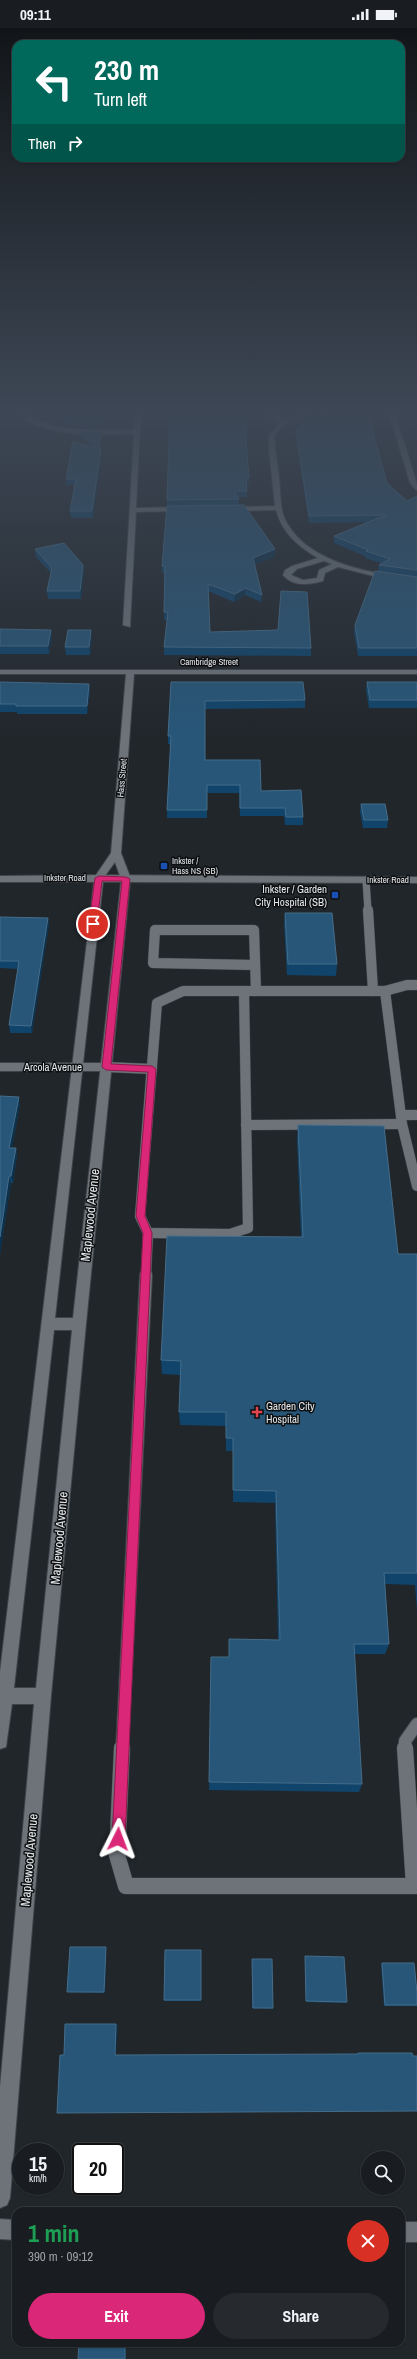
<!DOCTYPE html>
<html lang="en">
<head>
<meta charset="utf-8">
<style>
  :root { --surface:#191c20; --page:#26292d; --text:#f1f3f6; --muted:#9fa1a5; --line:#373a3e; --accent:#db2777 }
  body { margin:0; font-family:"Archivo Narrow",sans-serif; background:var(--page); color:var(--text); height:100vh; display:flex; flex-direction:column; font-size:15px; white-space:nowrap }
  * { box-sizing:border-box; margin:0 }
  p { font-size:13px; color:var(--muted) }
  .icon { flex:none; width:22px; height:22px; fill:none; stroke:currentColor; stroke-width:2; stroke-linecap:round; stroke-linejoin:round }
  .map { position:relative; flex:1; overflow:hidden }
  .sheet { position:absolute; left:12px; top:2179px; width:393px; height:140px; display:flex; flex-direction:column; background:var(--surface); border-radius:12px; box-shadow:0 1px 3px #0004,0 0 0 1px var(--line) }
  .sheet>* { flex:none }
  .hud { position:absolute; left:12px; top:12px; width:393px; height:122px; border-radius:12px; box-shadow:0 1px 3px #0004,0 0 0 1px var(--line); background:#00695c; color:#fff; overflow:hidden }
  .tools { position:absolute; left:361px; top:2123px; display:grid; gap:8px }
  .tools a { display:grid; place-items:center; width:44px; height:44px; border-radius:50%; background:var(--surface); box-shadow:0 1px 3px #0004,0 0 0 1px var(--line); font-size:20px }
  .speed { position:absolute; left:12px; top:2115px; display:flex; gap:8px; font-size:20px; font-weight:700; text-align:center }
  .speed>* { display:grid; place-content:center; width:52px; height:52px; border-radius:50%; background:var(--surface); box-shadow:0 1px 3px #0004,0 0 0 1px var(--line); line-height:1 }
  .speed small { font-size:10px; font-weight:400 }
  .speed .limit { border:2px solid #111; border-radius:6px; background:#fff; color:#111 }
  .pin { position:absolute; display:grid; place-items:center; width:34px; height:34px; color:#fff; margin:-17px; border:2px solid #fff; border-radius:50%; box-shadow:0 1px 4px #0007 }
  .me { position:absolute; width:44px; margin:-22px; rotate:3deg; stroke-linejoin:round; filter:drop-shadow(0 0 3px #0008) }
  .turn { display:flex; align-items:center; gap:14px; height:84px; padding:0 16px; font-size:18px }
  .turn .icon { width:52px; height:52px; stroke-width:2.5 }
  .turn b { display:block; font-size:28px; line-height:34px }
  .then { display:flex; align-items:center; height:38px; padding:0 16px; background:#0003; gap:8px; font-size:15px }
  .round { display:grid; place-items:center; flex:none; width:42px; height:42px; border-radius:21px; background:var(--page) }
  .head { display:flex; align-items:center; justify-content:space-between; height:68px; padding:0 16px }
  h1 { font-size:24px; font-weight:700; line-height:30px; color:#1e9e55 }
  .primary-button { display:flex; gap:8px; margin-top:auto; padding:8px 16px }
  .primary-button a { flex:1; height:46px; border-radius:24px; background:var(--accent); color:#fff; font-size:16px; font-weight:700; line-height:46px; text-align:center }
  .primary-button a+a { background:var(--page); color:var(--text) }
  .status { display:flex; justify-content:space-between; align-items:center; height:28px; padding:0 20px; background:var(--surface); direction:ltr }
  .status svg { height:11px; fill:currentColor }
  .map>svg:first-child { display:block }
</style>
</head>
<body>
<div class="status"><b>09:11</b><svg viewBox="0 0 49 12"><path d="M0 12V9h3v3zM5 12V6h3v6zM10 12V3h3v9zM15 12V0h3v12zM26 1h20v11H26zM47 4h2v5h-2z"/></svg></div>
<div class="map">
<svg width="417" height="2331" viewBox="0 0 417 2331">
  <rect width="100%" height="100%" fill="#21262b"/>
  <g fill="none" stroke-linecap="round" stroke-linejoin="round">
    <g stroke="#3f4348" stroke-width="6">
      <g id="lane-far4">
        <polyline points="267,382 267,385 284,394"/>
        <polyline points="298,382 304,385"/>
      </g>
    </g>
    <g stroke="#3f4348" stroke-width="8">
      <polyline id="lane-far3" points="366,852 368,883"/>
    </g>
    <g stroke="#3f4348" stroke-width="11">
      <g id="lane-far2">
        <polyline points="255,937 153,935 155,902 254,902 256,963"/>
        <polyline points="373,963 385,963 402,1096 417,1158"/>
        <polyline points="385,963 407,957 417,957"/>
        <polyline points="106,1039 152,1041"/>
        <polyline points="401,1087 417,1087"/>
        <polyline points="246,1097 402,1096"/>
        <polyline points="148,1205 230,1206 248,1200 244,963"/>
        <polyline points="146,1248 148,1205 140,1188 157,975 183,963 373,963 368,882"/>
      </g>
    </g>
    <g stroke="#3f4348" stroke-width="14">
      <g id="lane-far1">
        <polyline points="122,1721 146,1247"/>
        <polyline points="405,1721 405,1713 417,1696"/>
      </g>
    </g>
    <g stroke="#3f4348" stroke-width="17">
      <g id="lane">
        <polyline points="122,1720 117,1827 126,1858 417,1858"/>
        <polyline points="405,1720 414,1858"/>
      </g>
    </g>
    <g stroke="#3f4348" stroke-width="2">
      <g id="street">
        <path d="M14 382H21L30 389 57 399 91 402H134L135 382H141L136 480 182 479 185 481 182 483 136 484 130 599 123 597 134 406C95 406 44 412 14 382Z"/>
        <path d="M309 382H319L288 393 275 407C274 422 278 436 279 450 281 465 279 482 287 495 310 536 374 546 417 551V555L381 550 338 539 325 545 323 553C309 557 293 559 283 547L285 542 292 538 318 530C299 519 282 505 276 482L230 483 227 481 230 479 275 478 269 422V407L284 391ZM324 533 332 536 319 542 317 550 303 552 291 547 297 541Z"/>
        <polygon points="388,382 394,382 417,456 417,463 410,455"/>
        <polygon points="0,642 417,642 417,646 134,646 121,825 131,851 126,854 121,851 115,834 102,852 99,853 94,850 111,825 126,646 0,646"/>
        <polygon points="0,1035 106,1035 112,1039 106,1043 0,1043"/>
        <polygon points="0,2191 16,2192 16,2212 0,2211"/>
        <rect x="401" y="2194" width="16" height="20"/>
      </g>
    </g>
    <g stroke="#3f4348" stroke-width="2">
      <path id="secondary" d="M99 847 417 849V855L130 854 86 1296 51 1668 10 2170 7 2177 0 2180V2059L34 1676H12L6 1719 0 1721V1644L94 854H0V848ZM103 854H121L73 1290H55ZM54 1302H72L36 1660H14Z"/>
    </g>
    <use href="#lane-far4" stroke="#6d7379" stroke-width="5.5"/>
    <use href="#lane-far3" stroke="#6d7379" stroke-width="7"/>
    <use href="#lane-far2" stroke="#6d7379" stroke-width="10"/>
    <use href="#lane-far1" stroke="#6d7379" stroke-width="12"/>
    <use href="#lane" stroke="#6d7379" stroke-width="16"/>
    <use href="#street" fill="#6d7379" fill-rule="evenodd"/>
    <use href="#secondary" fill="#6d7379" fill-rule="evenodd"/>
  </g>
  <g fill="#10446a">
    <polygon points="47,382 105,382 103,400 67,398"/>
    <polygon points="78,403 102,408 100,420 101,421 102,427 93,490 71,490 70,483 75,457 66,457 66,451 92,418 78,407"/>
    <polygon points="296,404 387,455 407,473 417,468 417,628 358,628 354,604 355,597 378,543 379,537 381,535 365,530 365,528 334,515 334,508 369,494 309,495 296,410"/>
    <polygon points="246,414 249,450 249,456 247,456 247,469 238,469 239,471 239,477 167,478 167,472"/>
    <polygon points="35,521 83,537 84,545 81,571 48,571 47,563 51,545 36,529"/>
    <polygon points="275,529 255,536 262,567 261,574 245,567 234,574 208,563 210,604 311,620 311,628 164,627 164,619 167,592 164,592 165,545 162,545 162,538"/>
    <polygon points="0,601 51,602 52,610 49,626 0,626"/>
    <polygon points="92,610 90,627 66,627 65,619"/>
    <polygon points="0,654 89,656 90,664 87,686 17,686 17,684 0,684"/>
    <polygon points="171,654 305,672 305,680 205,681 205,732 261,763 303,789 303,797 285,797 284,788 240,788 239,765 207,765 207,790 167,790 167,782 171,717 168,716 168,708"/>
    <polygon points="367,654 417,654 417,680 369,680 366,662"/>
    <polygon points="361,776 388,792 387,800 363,800 360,784"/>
    <polygon points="285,885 337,936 336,948 287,947 284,897"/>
    <polygon points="0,889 48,890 49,897 32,1005 10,1005 9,997 18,941 0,940"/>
    <polygon points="0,1068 20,1076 12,1120 16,1120 17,1127 13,1155 11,1155 0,1227"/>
    <polygon points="298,1097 398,1226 417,1226 417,1583 415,1557 385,1556 389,1616 385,1626 354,1626 362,1756 359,1764 209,1762 211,1629 229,1629 229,1611 278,1612 275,1475 233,1474 233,1423 226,1423 226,1398 180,1397 179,1384 180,1347 162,1346 161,1332 301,1209 297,1113"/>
    <polygon points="106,1919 106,1921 105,1965 68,1964 67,1964"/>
    <polygon points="201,1922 201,1973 164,1973 164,1972"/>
    <polygon points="305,1928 347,1974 346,1975 306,1974 305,1929"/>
    <polygon points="252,1931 273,1980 273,1981 252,1980"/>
    <polygon points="382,1935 417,1964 417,1978 384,1978 381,1936"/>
  </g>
  <g fill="#0d314b">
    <polygon points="104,382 105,382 103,400 102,394"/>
    <polygon points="101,404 102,408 99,424 99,420"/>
    <polygon points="101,421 102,427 93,490 92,483"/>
    <polygon points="275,521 275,529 253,537 253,530"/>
    <polygon points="83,537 84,545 81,571 80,563"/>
    <polygon points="246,560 245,567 234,574 235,566"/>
    <polygon points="51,602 52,610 49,626 48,618"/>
    <polygon points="91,602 92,610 90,627 89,619"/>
    <polygon points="89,656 90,664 87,686 87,678"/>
    <polygon points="48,890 49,897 32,1005 31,998"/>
    <polygon points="19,1069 20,1076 11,1127 9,1120"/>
    <polygon points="16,1120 17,1127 13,1155 11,1148"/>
    <polygon points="9,1148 11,1155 0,1227 0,1209"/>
    <polygon points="106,1919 106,1921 105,1965 104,1964"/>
    <polygon points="116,1996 118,1997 116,2028 115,2027"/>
    <rect x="125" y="2315" width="1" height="16"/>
  </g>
  <g fill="#275678" stroke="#456d8a">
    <polygon points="54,382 104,382 102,394 66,392"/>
    <polygon points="170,382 247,382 246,413 249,450 246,450 247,463 234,463 239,471 167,472"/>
    <polygon points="340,382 367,382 387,455 407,473 417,468 417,542 379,537 390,531 366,523 368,522 334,508 386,487 309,488 296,404 307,390"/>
    <polygon points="78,403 101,404 99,420"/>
    <polygon points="73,413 101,421 92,483 70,483 76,451 66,451"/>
    <polygon points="244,477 275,521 253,530 262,567 246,560 235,566 208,556 210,604 278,602 281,563 307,564 311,620 164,619 168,584 164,584 165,538 162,538 167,478"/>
    <polygon points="64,515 83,537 80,563 47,563 52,540 35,521"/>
    <polygon points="375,543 417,549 417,620 359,620 355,597"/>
    <polygon points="0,601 51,602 48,618 0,618"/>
    <polygon points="68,602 91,602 89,619 65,619"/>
    <polygon points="0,654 89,656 87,678 16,678 16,676 0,676"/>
    <polygon points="171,654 303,654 305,672 205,673 205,732 260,732 261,763 301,762 303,789 286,789 285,780 240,780 240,757 207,757 207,782 167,782 171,708 168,708"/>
    <polygon points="367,654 417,654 417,672 370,672"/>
    <polygon points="361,776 385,776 388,792 364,792"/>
    <polygon points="285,885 332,885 337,936 288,936"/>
    <polygon points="0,889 48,890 31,998 9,997 19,933 0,933"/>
    <polygon points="0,1068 19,1069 9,1120 16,1120 11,1148 9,1148 0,1209"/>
    <polygon points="298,1097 384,1098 398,1226 417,1226 417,1545 384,1545 389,1616 354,1616 362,1756 209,1754 211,1629 229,1629 229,1611 280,1612 276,1463 233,1462 233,1410 226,1410 226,1384 179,1384 181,1333 161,1332 167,1208 303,1209"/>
    <polygon points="70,1919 106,1919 104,1964 67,1964"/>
    <polygon points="165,1922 201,1922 201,1972 164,1972"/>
    <polygon points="305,1928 344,1929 347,1974 306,1973"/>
    <polygon points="252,1931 272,1931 273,1980 253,1980"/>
    <polygon points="382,1935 414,1935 417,1964 417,1977 385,1977"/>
    <polygon points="65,1996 116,1996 115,2027 358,2026 358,2025 412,2025 413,2028 417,2028 417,2083 57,2085 60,2027 64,2027"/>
    <polygon points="79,2315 125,2315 125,2331 78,2331"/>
  </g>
  <linearGradient id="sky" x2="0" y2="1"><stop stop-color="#121518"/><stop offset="0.54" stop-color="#3d4755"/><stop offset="1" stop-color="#3d4755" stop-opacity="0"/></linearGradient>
  <rect width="417" height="709" fill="url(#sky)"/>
  <polygon fill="#db2777" stroke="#8e194d" points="99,848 126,849 130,851 111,1036 152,1038 156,1041 145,1188 152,1205 125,1811 123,1815 118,1817 114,1815 112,1811 143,1205 136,1188 148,1044 106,1042 102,1039 122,853 102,853 97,896 93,898 89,896 95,850"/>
  <g fill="#1a4fb4" stroke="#0d0f11" stroke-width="1.5">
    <rect x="160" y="834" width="8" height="8" rx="2"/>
    <rect x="331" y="863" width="8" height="8" rx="2"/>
  </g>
  <path fill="#e0444e" stroke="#0d0f11" stroke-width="1.5" d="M255 1378h4v4h4v4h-4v4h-4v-4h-4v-4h4z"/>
  <g text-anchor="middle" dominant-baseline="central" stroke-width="3" stroke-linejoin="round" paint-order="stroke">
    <g font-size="9" fill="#e5e9ec" stroke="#0d0f11">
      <text x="209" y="634">Cambridge Street</text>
      <text transform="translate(122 750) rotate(-85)">Hass Street</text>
      <text x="65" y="850">Inkster Road</text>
      <text x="388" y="852">Inkster Road</text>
    </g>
    <g font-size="9" fill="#e5e9ec" stroke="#0d0f11" text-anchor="start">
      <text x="172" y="833">Inkster /<tspan x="172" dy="10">Hass NS (SB)</tspan></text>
    </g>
    <g font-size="11" fill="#e5e9ec" stroke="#0d0f11" text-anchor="end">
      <text x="327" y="861">Inkster / Garden<tspan x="327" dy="13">City Hospital (SB)</tspan></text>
      <text x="266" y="1378" text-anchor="start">Garden City<tspan x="266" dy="13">Hospital</tspan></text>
    </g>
    <g font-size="11" fill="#e5e9ec" stroke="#0d0f11">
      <text x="53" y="1039">Arcola Avenue</text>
    </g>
    <g font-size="13" fill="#e5e9ec" stroke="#0d0f11">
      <text transform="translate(90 1187) rotate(-84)">Maplewood Avenue</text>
      <text transform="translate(59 1510) rotate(-85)">Maplewood Avenue</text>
      <text transform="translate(29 1832) rotate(-85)">Maplewood Avenue</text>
    </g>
  </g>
</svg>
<div class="tools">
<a><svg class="icon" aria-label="search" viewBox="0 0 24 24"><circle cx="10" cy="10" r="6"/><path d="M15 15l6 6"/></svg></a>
</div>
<div class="speed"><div>15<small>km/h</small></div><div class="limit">20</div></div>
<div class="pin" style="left:93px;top:896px;background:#d93025"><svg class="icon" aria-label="arrive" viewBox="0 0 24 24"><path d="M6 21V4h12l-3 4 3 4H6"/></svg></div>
<svg class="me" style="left:118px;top:1811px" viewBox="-20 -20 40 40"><path d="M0-17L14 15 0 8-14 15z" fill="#db2777" stroke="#fff" stroke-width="4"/></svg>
<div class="hud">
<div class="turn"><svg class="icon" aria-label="left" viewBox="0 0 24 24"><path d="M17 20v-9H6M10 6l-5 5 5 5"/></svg><div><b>230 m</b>Turn left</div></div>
<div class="then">Then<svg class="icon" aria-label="right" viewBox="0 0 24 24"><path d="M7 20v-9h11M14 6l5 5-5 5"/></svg></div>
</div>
<section class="sheet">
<div class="head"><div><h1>1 min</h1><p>390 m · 09:12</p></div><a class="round" style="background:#d93025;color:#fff"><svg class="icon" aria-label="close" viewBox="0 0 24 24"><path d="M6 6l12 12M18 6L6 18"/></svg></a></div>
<div class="primary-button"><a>Exit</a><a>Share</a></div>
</section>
</div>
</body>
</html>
